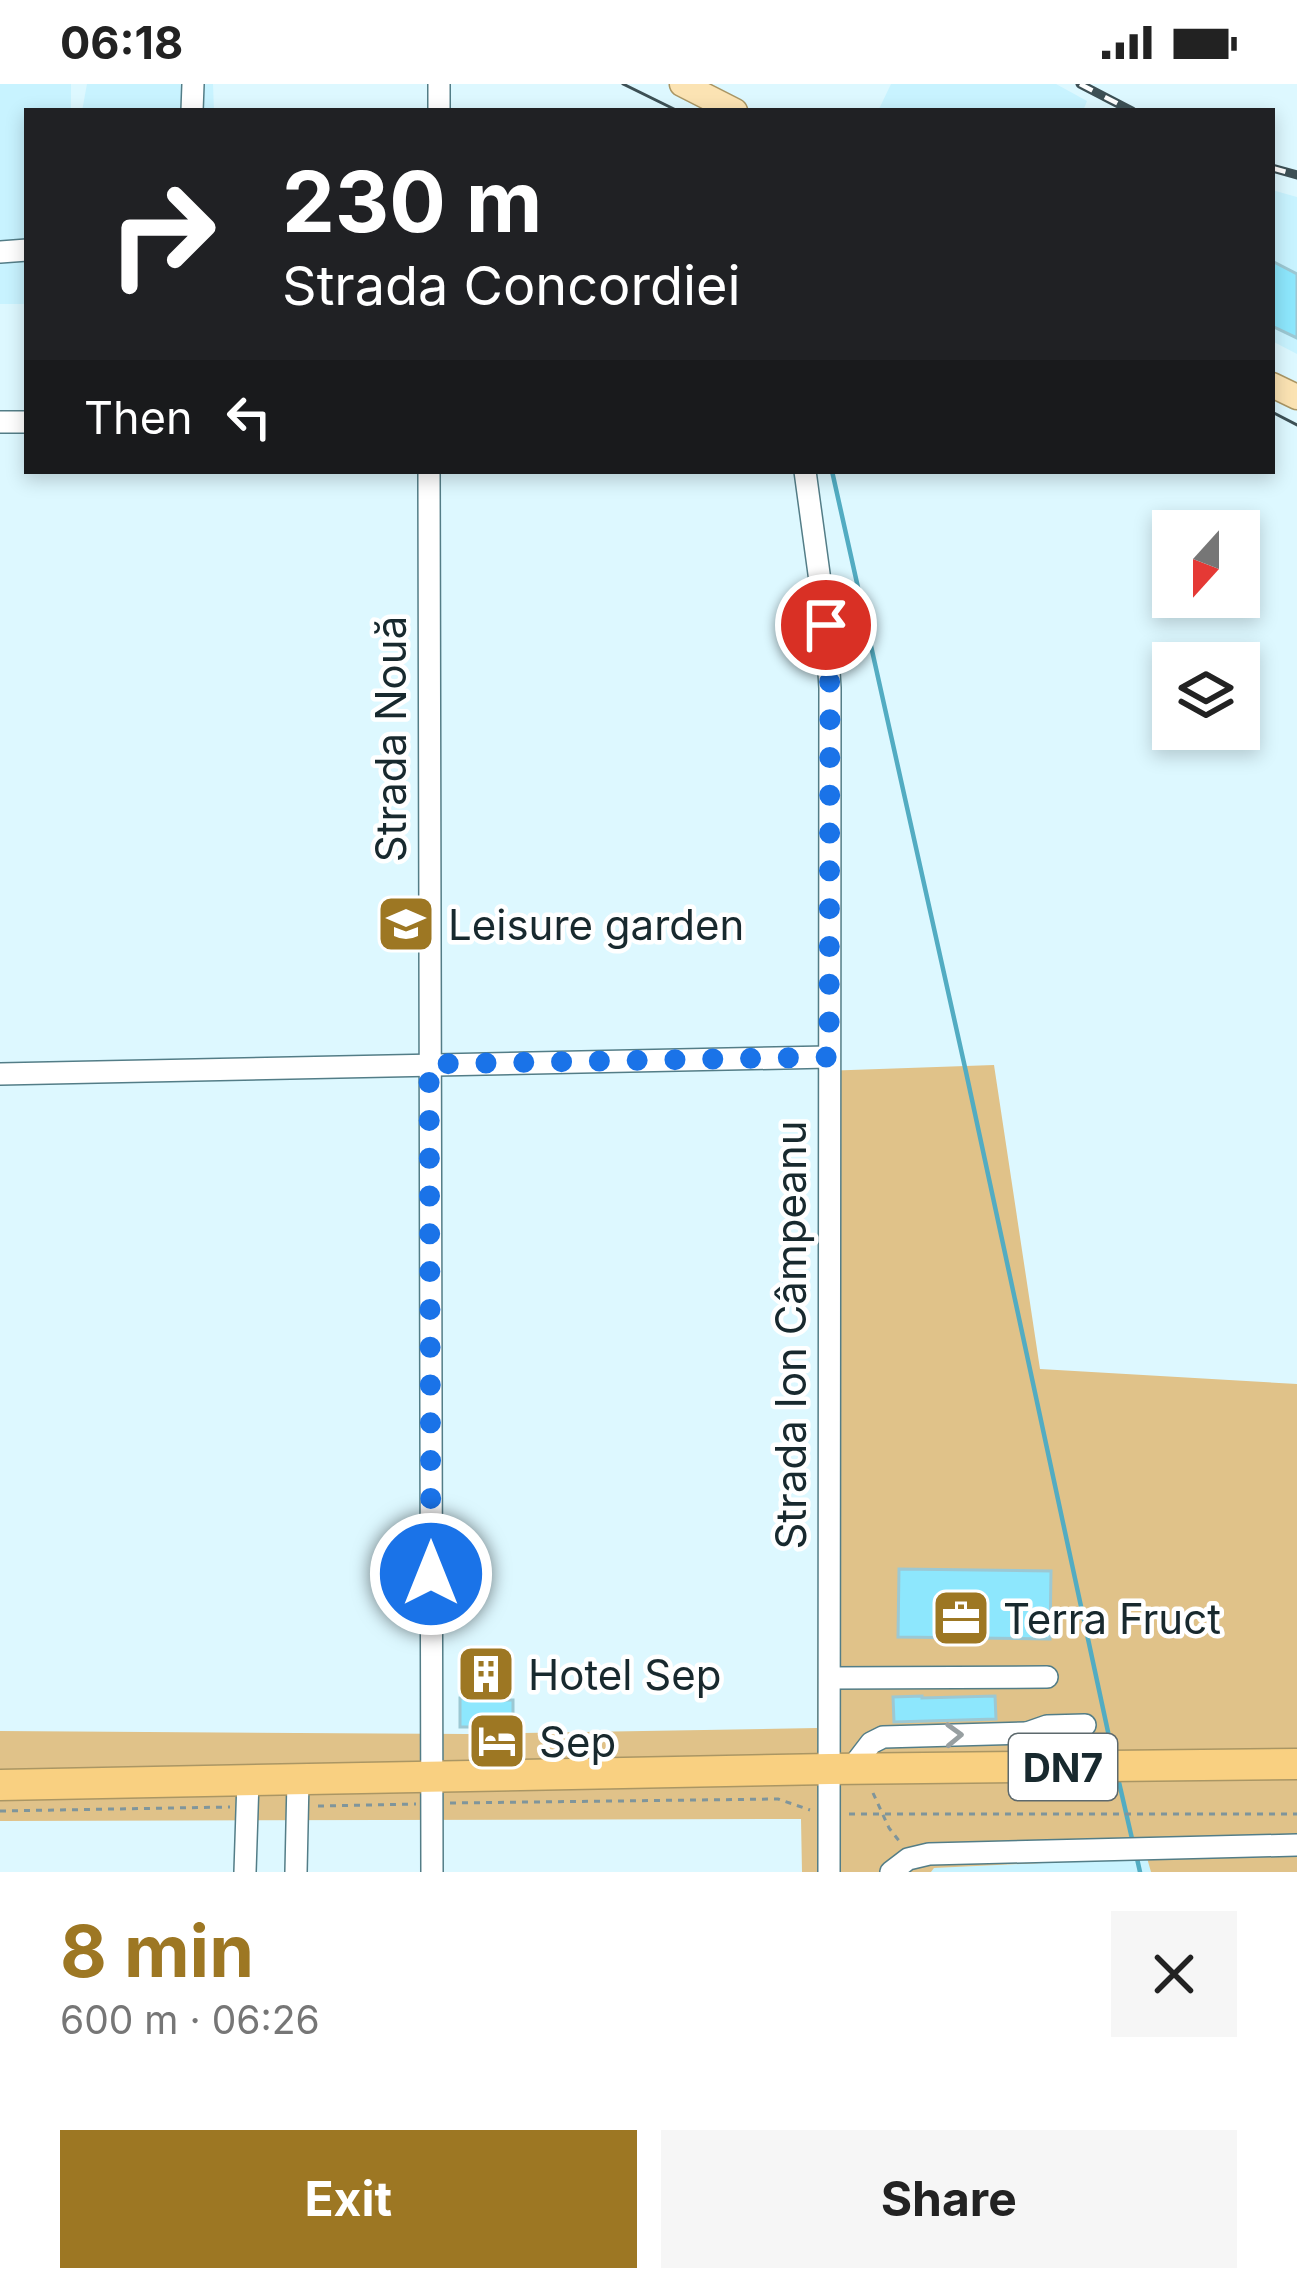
<!DOCTYPE html>
<html lang="en">
<head>
<meta charset="utf-8">
<style>
  :root { --surface:#fff; --page:#f6f6f6; --text:#222; --muted:#767676; --accent:#9d7723 }
  body { margin:0; font-family:Inter,sans-serif; background:var(--page); color:var(--text); height:100vh; display:flex; flex-direction:column; font-size:45px; white-space:nowrap }
  * { box-sizing:border-box; margin:0 }
  p { font-size:39px; color:var(--muted) }
  .icon { flex:none; width:66px; height:66px; fill:none; stroke:currentColor; stroke-width:2; stroke-linecap:round; stroke-linejoin:round }
  .map { position:relative; height:1788px; overflow:hidden }
  .sheet { display:flex; flex-direction:column; background:var(--surface); flex:1 }
  .sheet>* { flex:none }
  .banner { position:absolute; left:24px; top:24px; width:1251px; height:366px; border-radius:0px; box-shadow:0 6px 18px #0003; background:#202124; color:#fff; overflow:hidden }
  .needle { width:78px; rotate:201deg }
  .controls { position:absolute; left:1152px; top:426px; display:grid; gap:24px }
  .controls a { display:grid; place-items:center; width:108px; height:108px; border-radius:0px; background:var(--surface); box-shadow:0 6px 18px #0003; font-size:60px }
  .pin { position:absolute; display:grid; place-items:center; width:102px; height:102px; color:#fff; margin:-51px; border:6px solid #fff; border-radius:50%; box-shadow:0 3px 12px #0007 }
  .me { position:absolute; width:132px; margin:-66px; rotate:0deg; stroke-linejoin:round; filter:drop-shadow(0 0 9px #0008) }
  .turn { display:flex; align-items:center; gap:42px; height:252px; padding:0 60px; font-size:54px }
  .turn .icon { width:156px; height:156px; stroke-width:2.5 }
  .turn b { display:block; font-size:84px; line-height:102px }
  .then { display:flex; align-items:center; height:114px; padding:0 60px; background:#0003; gap:24px; font-size:45px }
  .round { display:grid; place-items:center; flex:none; width:126px; height:126px; border-radius:0px; background:var(--page) }
  .summary { display:flex; align-items:center; justify-content:space-between; height:204px; padding:0 60px }
  h1 { font-size:72px; font-weight:700; line-height:90px; color:var(--accent) }
  .action { display:flex; gap:24px; margin-top:auto; padding:24px 60px }
  .action a { flex:1; height:138px; border-radius:0px; background:var(--accent); color:#fff; font-size:48px; font-weight:700; line-height:138px; text-align:center }
  .action a+a { background:var(--page); color:var(--text) }
  .status { display:flex; justify-content:space-between; align-items:center; height:84px; padding:0 60px; background:var(--surface); direction:ltr }
  .status svg { height:33px; fill:currentColor }
  .map>svg:first-child { display:block }
</style>
</head>
<body>
<div class="status"><b>06:18</b><svg viewBox="0 0 49 12"><path d="M0 12V9h3v3zM5 12V6h3v6zM10 12V3h3v9zM15 12V0h3v12zM26 1h20v11H26zM47 4h2v5h-2z"/></svg></div>
<div class="map">
<svg width="1297" height="1788" viewBox="0 0 1297 1788">
  <rect width="100%" height="100%" fill="#ddf8ff"/>
  <g fill="#c8f3ff">
    <polygon points="0,0 71,0 71,27 27,27 27,220 0,220"/>
    <polygon points="87,0 213,0 214,27 82,27"/>
    <polygon points="891,0 1056,0 1087,17 1083,27 878,27"/>
    <polygon points="1272,106 1297,113 1297,270 1272,257"/>
    <polygon points="1148,1774 1151,1788 931,1788 934,1784"/>
  </g>
  <polygon fill="#e0c289" points="994,981 1040,1285 1297,1300 1297,1788 1151,1788 1147,1774 934,1784 931,1788 802,1788 801,1735 0,1737 0,1647 467,1650 817,1644 822,987"/>
  <g fill="none" stroke-linecap="round" stroke-linejoin="round">
    <g stroke="#52acc2" stroke-width="4.5">
      <polyline points="832,387 966,988 1113,1671"/>
      <polyline points="1118,1694 1133,1759"/>
      <polyline points="1136,1770 1140,1788"/>
    </g>
  </g>
  <g fill="#8de7fd" stroke="#9cc8d3" stroke-width="3">
    <polygon points="1272,177 1297,190 1297,254 1272,242"/>
    <polygon points="899,1485 1051,1487 1050,1555 898,1553"/>
    <polygon points="469,1566 503,1566 503,1616 513,1616 513,1643 460,1643 460,1614 469,1614"/>
    <polygon points="922,1612 922,1614 995,1612 996,1635 894,1638 893,1613"/>
  </g>
  <g fill="none" stroke-linecap="round" stroke-linejoin="round">
    <g stroke="#537d87" stroke-width="24">
      <g id="minor">
        <polyline points="439,0 439,27"/>
        <polyline points="192,27 193,0"/>
        <polyline points="0,168 27,166"/>
        <polyline points="0,338 27,338"/>
        <polyline points="429,387 432,1788"/>
        <polyline points="805,387 826,541 830,604 829,1788"/>
        <polyline points="0,990 829,973"/>
        <polyline points="830,1594 1047,1593"/>
        <polyline points="1027,1649 1047,1642 1085,1641"/>
        <polyline points="851,1685 871,1659 883,1653 1027,1649 1049,1659 1066,1683"/>
        <polyline points="245,1788 248,1696"/>
        <polyline points="296,1788 298,1696"/>
        <polyline points="891,1788 908,1775 929,1770 1297,1761"/>
      </g>
    </g>
    <g stroke="#aa9664" stroke-width="27">
      <g id="major">
        <polyline points="682,0 735,27"/>
        <polyline points="1272,301 1297,313"/>
      </g>
    </g>
    <g stroke="#aa9664" stroke-width="33">
      <polyline id="highway" points="0,1701 830,1685 1297,1680"/>
    </g>
    <g stroke="#7f959b" stroke-width="3" stroke-dasharray="6 6" stroke-linecap="butt">
      <polyline points="873,1709 889,1744 900,1758"/>
      <polyline points="450,1719 778,1715 810,1726"/>
      <polyline points="318,1722 416,1720"/>
      <polyline points="0,1727 230,1723"/>
      <polyline points="849,1730 1297,1730"/>
    </g>
    <use href="#minor" stroke="#fff" stroke-width="21"/>
    <use href="#major" stroke="#fbe3b3" stroke-width="24"/>
    <use href="#highway" stroke="#f9d081" stroke-width="30"/>
    <g stroke="#3d5055" stroke-width="3">
      <polyline points="623,0 678,27"/>
      <polyline points="1272,328 1297,341"/>
    </g>
    <g stroke="#3d5055" stroke-width="9">
      <g id="rail">
        <polyline points="1080,0 1132,27"/>
        <polyline points="1272,84 1297,91"/>
      </g>
    </g>
    <use href="#rail" stroke="#fff" stroke-width="4.5" stroke-dasharray="14" stroke-linecap="butt"/>
  </g>
  <defs><path id="oneway-chevron" d="M-2-3.5L2.5 0L-2 3.5" fill="none" stroke-width="1.6" stroke-linecap="round" stroke-linejoin="round" transform="scale(3)"/></defs>
  <use stroke="#979fa1" href="#oneway-chevron" transform="translate(954 1651) rotate(-2)"/>
  <g fill="none" stroke-linecap="round" stroke-linejoin="round">
    <polyline stroke="#1a73e8" stroke-width="21" stroke-dasharray="0 37.8" points="431,1490 429,980 829,973 830,604 826,541"/>
  </g>
  <defs>
    <g id="school-square" transform="scale(3)"><rect x="-9" y="-9" width="18" height="18" rx="4" fill="#9d7723" stroke="#fff"/><path d="M0-5L7-2L0 1L-7-2ZM-4 1L0 2.5L4 1V4Q0 6-4 4Z" fill="#fff"/></g>
    <g id="office-square" transform="scale(3)"><rect x="-9" y="-9" width="18" height="18" rx="4" fill="#9d7723" stroke="#fff"/><path d="M-6-3h4V-5.5h4V-3h4V5H-6ZM-1-4.5V-3h2v-1.5ZM-6 0V1H6V0Z" fill="#fff"/></g>
    <g id="building-square" transform="scale(3)"><rect x="-9" y="-9" width="18" height="18" rx="4" fill="#9d7723" stroke="#fff"/><path d="M-4-6H4V6H1V3H-1V6H-4ZM-2.5-4.3h1.7v1.8h-1.7ZM.8-4.3h1.7v1.8H.8ZM-2.5-1h1.7V.8h-1.7ZM.8-1h1.7V.8H.8Z" fill="#fff"/></g>
    <g id="hotel-square" transform="scale(3)"><rect x="-9" y="-9" width="18" height="18" rx="4" fill="#9d7723" stroke="#fff"/><path d="M-6-4.5h1.5V1H6V5H4.5V3h-9V5H-6ZM-4 0a1.8 1.8 0 1 1 3.6 0ZM.5 0V-2.5h3Q6-2.5 6 0Z" fill="#fff"/></g>
  </defs>
  <g fill-rule="evenodd">
    <use href="#school-square" x="406" y="840"/>
    <use href="#office-square" x="961" y="1534"/>
    <use href="#building-square" x="486" y="1590"/>
    <use href="#hotel-square" x="497" y="1657"/>
  </g>
  <g text-anchor="middle" dominant-baseline="central" stroke-width="9" stroke-linejoin="round" paint-order="stroke">
    <rect fill="#fff" stroke="#5d696d" stroke-width="3" x="1009" y="1650" width="108" height="66" rx="9"/>
    <g font-size="39" font-weight="bold" fill="#18292e">
      <text x="1063" y="1683">DN7</text>
    </g>
    <g font-size="42" fill="#18292e" stroke="#fff">
      <text transform="translate(390 655) rotate(-90)">Strada Nouă</text>
      <text transform="translate(790 1251) rotate(-90)">Strada Ion Câmpeanu</text>
    </g>
    <g font-size="42" fill="#18292e" stroke="#fff" text-anchor="start">
      <text x="448" y="840">Leisure garden</text>
      <text x="1003" y="1534">Terra Fruct</text>
      <text x="528" y="1590">Hotel Sep</text>
      <text x="539" y="1657">Sep</text>
    </g>
  </g>
</svg>
<div class="controls">
<a><svg class="needle" viewBox="-14 -14 28 28"><path d="M0-13l5 13h-10z" fill="#e53935"/><path d="M0 13l5-13h-10z" fill="#767676"/></svg></a>
<a><svg class="icon" aria-label="layers" viewBox="0 0 24 24"><path d="M12 4l9 5-9 5-9-5zM3 14l9 5 9-5"/></svg></a>
</div>
<div class="pin" style="left:826px;top:541px;background:#d93025"><svg class="icon" aria-label="arrive" viewBox="0 0 24 24"><path d="M6 21V4h12l-3 4 3 4H6"/></svg></div>
<svg class="me" style="left:431px;top:1490px" viewBox="-20 -20 40 40"><circle r="17" fill="#1a73e8" stroke="#fff" stroke-width="3"/><path d="M0-11L8 9 0 5-8 9z" fill="#fff"/></svg>
<div class="banner">
<div class="turn"><svg class="icon" aria-label="right" viewBox="0 0 24 24"><path d="M7 20v-9h11M14 6l5 5-5 5"/></svg><div><b>230 m</b>Strada Concordiei</div></div>
<div class="then">Then<svg class="icon" aria-label="left" viewBox="0 0 24 24"><path d="M17 20v-9H6M10 6l-5 5 5 5"/></svg></div>
</div>
</div>
<section class="sheet">
<div class="summary"><div><h1>8 min</h1><p>600 m · 06:26</p></div><a class="round"><svg class="icon" aria-label="close" viewBox="0 0 24 24"><path d="M6 6l12 12M18 6L6 18"/></svg></a></div>
<div class="action"><a>Exit</a><a>Share</a></div>
</section>
</body>
</html>
